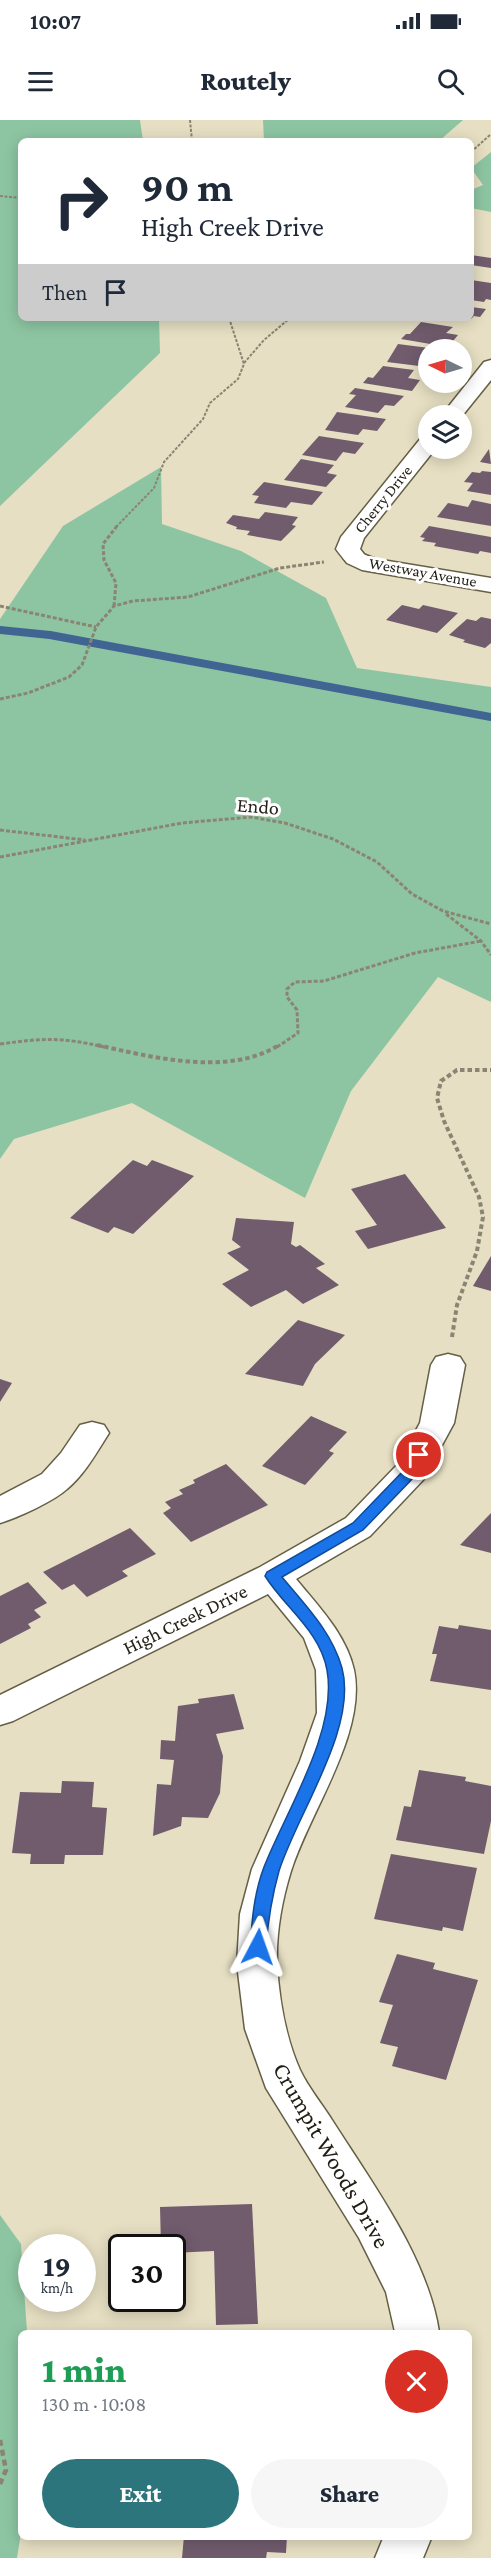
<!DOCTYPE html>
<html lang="en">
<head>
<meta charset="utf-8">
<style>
  :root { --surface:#fff; --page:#f6f6f7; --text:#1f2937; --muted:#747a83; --accent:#2c757c }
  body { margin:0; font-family:"Crimson Pro",serif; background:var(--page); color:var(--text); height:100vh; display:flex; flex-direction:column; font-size:22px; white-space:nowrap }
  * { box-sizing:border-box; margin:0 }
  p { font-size:20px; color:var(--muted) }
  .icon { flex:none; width:33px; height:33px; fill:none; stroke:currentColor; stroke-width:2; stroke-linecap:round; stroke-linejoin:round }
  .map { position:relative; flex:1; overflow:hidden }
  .panel { position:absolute; left:18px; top:2210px; width:454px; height:210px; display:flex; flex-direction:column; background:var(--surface); border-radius:9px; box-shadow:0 3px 15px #0003 }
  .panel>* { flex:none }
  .guide { position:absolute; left:18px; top:18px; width:456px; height:183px; border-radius:9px; box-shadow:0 3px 15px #0003; background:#fff; color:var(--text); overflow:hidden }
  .needle { width:39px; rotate:275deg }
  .fabs { position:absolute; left:418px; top:219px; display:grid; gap:12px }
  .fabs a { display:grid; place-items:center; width:54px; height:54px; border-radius:50%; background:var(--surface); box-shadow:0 3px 15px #0003; font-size:30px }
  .speed { position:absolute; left:18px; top:2114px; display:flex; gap:12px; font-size:30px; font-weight:700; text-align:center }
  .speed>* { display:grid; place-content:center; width:78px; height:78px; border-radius:50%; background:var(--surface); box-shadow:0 3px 15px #0003; line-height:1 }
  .speed small { font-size:15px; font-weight:400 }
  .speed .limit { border:3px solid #111; border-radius:9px; background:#fff; color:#111 }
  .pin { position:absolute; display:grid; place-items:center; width:51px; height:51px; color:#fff; margin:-26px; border:3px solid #fff; border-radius:50%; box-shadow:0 2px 6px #0007 }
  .me { position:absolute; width:66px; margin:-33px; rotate:4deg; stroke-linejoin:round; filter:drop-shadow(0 0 4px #0008) }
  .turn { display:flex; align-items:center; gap:21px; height:126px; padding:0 24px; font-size:27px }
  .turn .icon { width:78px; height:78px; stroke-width:2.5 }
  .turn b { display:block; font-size:42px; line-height:51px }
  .then { display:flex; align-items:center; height:57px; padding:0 24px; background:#0003; gap:12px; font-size:22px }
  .round { display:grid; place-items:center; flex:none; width:63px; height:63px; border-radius:32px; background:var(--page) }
  .headline { display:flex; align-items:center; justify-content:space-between; height:102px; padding:0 24px }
  h1 { font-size:36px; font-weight:800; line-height:45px; color:#1e9e55 }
  .action { display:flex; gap:12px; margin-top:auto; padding:12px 24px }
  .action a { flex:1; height:69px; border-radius:36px; background:var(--accent); color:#fff; font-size:24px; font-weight:800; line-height:69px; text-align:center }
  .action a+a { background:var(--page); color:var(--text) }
  .status { display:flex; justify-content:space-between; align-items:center; height:42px; padding:0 30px; background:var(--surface); direction:ltr }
  .status svg { height:16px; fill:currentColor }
  header { display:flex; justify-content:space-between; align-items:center; height:78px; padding:0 24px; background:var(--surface); font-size:27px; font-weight:800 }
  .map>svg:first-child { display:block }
</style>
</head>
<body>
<div class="status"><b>10:07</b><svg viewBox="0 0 49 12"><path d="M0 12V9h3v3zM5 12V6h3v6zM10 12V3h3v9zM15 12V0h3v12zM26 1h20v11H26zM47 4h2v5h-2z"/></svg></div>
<header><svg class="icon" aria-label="menu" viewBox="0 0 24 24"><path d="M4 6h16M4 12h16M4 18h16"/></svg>Routely<svg class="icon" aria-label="search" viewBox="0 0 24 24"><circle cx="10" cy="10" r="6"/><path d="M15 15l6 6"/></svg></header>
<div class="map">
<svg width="491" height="2438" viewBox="0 0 491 2438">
  <rect width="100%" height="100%" fill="#e6dfc3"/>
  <g fill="#8dc5a2">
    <polygon points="0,0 140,0 143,21 21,21 21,198 159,198 160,233 0,386"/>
    <polygon points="263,0 463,0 439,21 264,21"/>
    <polygon points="491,32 491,92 471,88 471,70 483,65 471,48"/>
    <polygon points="161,347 162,404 241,431 326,478 357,548 491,567 491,882 438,857 351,971 305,1078 132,983 14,1019 0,1039 0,499 63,406"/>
    <polygon points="0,2095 21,2124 27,2212 21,2212 21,2413 17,2438 0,2438"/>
  </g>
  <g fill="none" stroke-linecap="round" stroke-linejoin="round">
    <polyline stroke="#416593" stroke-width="8" points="0,510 50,515 491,597"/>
  </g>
  <g fill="#715c6e">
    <polygon points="471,135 491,138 491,148 471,145"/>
    <polygon points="471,160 491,163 491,180 486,179 484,182 471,180"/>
    <polygon points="471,187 486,189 480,197 474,196 471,199"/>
    <polygon points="421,202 453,207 446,213 458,215 448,227 401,219 406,214 410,214"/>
    <polygon points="398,224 429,228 429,240 424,240 419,246 387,242"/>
    <polygon points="383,246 414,250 408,258 420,260 412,271 363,263 368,257 373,258"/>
    <polygon points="355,268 404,276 394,286 385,285 378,293 345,287 356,275 349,274"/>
    <polygon points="337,292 386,299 377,311 363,309 358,315 325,310"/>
    <polygon points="319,316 364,323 355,334 343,332 336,341 302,335"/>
    <polygon points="489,329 491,344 480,342"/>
    <polygon points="301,339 334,345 327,353 337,355 326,367 284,360"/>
    <polygon points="482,351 491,352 491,375 467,371 473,363 464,362 472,352 480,353"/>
    <polygon points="264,362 323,372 312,385 291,382 286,388 254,383 259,376 252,375"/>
    <polygon points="472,380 491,384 491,406 437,397 448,383 468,387"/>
    <polygon points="265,392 298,397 292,405 296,406 281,421 247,415 250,411 236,409 237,407 226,403 233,395 259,399"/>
    <polygon points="429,406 491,417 491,433 480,431 478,434 434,426 436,423 422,421 425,418 420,417"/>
    <polygon points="402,485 419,489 423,485 458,493 437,513 386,500"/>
    <polygon points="481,497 491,499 491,523 485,528 463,522 465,520 449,515 467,499 476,501"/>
    <polygon points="133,1040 147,1046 152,1040 194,1056 133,1114 114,1107 108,1113 70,1098"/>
    <polygon points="405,1054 446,1108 368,1129 355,1111 377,1105 351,1069"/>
    <polygon points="236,1098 294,1102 291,1124 296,1127 300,1125 325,1144 316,1148 339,1165 303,1184 286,1170 251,1187 222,1164 249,1150 227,1133 241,1127 232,1120"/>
    <polygon points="491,1136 491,1171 473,1166"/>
    <polygon points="298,1200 345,1215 315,1244 303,1266 245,1254"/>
    <polygon points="0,1259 12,1263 0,1282"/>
    <polygon points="311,1296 347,1312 329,1331 334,1333 305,1365 262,1346"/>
    <polygon points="226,1344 268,1385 191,1422 163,1393 171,1388 165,1382 183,1374 179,1370 195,1363 193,1360"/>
    <polygon points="491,1393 491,1433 460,1425"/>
    <polygon points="130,1408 156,1434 122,1451 128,1456 87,1477 74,1464 62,1470 43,1452"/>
    <polygon points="28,1462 47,1483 34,1490 41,1497 28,1504 31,1508 0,1524 0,1476"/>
    <polygon points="459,1505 491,1510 491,1570 430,1561 437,1534 432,1534 439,1506 458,1509"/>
    <polygon points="234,1574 244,1609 216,1614 223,1636 220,1673 208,1698 182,1697 181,1706 153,1716 157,1664 171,1665 174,1640 160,1639 161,1620 175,1621 178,1586 199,1583 198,1579"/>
    <polygon points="419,1650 466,1657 465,1661 491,1666 491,1701 484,1734 396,1720 404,1686 411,1687"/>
    <polygon points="62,1661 94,1662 92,1687 107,1688 103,1735 65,1735 64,1744 30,1744 31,1734 12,1733 20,1672 61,1673"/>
    <polygon points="391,1734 477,1748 463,1811 443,1807 442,1811 374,1799"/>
    <polygon points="397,1834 435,1843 433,1849 478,1860 446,1960 392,1946 398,1927 380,1923 393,1885 379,1882"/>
    <polygon points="252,2084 258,2204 216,2205 214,2131 172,2133 172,2127 161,2127 160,2087"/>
    <polygon points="184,2416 287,2416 286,2433 267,2432 266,2438 182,2438"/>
  </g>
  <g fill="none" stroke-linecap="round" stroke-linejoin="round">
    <g stroke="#655f46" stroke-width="3">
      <g id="minor">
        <polygon points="491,240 491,260 462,296 441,296 484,242"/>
        <path d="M429 316V328H436L364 418 360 429 367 438 363 443C349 447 344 440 336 429L341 417 421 318Z"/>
        <path d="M448 1234 460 1237 465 1245 454 1303 423 1360 370 1416 296 1459C318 1486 346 1514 354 1550 367 1613 310 1691 291 1751 282 1780 276 1813 277 1844 279 1878 286 1919 300 1950 308 1967 322 1984 332 2000 372 2063 428 2138 439 2212H395L386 2172 359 2118 266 1968 245 1909 237 1844 240 1794 252 1749 300 1641 317 1593 316 1550 304 1518 268 1474 13 1601 0 1605V1575L260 1447 346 1398 397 1345 420 1303 431 1245 436 1237Z"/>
        <path d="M92 1302 104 1305 109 1313C97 1332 84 1355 67 1369 54 1381 17 1398 0 1403V1376L42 1354 61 1333 80 1305Z"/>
        <polygon points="384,2416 432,2416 423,2438 375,2438"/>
      </g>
    </g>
    <g stroke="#655f46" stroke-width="3">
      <polygon id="tertiary" points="355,431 376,439 491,458 491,472 362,450 347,443 343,438 347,433"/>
    </g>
    <g stroke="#8a8572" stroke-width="2" stroke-dasharray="3 1.5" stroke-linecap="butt">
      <polyline points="190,0 192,21"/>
      <polyline points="471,32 491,14"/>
      <polyline points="0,76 21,78"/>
      <polyline points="244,243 264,220 290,198"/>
      <polyline points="116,407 154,368 164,342 203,299 210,283 238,259 244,244 229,198"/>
    </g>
    <g stroke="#8a8572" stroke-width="3" stroke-dasharray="4 2" stroke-linecap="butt">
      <polyline points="0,486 96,507"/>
      <polyline points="114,486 116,463 104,440 103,424 117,406"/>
      <polyline points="0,579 28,573 69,557 82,545 96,507 114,486 133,481 188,477 280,448 324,442"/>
      <polyline points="0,710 85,720"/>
      <polyline points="0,737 182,703 251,697 285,703 333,719 377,742 412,774 443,791 491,804"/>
      <polyline points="446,794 481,821 491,835"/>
      <path d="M0 924C43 918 62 917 104 927"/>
      <polyline points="277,927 298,913 297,890 287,877 287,869 295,862 324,861 415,833 481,821"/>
    </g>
    <g stroke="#8a8572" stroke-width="4" stroke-dasharray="4.5 3" stroke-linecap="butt">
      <path d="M97 925C151 937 229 957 279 925"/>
      <polyline points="452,1217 457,1185 477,1131 483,1097 479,1077 444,1001 437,978 441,961 457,950 491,950"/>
    </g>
    <polyline stroke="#8a8572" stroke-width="4.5" stroke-dasharray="6 4" stroke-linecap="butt" points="0,2320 6,2350 0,2364"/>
    <use href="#minor" fill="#fff" fill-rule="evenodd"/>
    <use href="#tertiary" fill="#fff" fill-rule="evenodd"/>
  </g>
  <path fill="#1a73e8" stroke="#114b97" stroke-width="1.5" d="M419 1331 427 1335 416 1355 363 1410 282 1457C306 1486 332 1512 342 1548 358 1608 297 1694 279 1751 272 1776 268 1801 266 1827L264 1832 258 1834 252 1832 250 1827C252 1800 254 1773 264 1747 286 1691 338 1611 327 1550 320 1511 285 1488 265 1456L267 1452 353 1403 405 1349 414 1332Z"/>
  <g text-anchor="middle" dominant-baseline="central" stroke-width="6" stroke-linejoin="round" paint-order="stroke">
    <g font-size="16" fill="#211e14" stroke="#fff">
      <text transform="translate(383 379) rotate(-51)">Cherry Drive</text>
      <text transform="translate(423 452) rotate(10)">Westway Avenue</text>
    </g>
    <g font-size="20" fill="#211e14" stroke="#fff">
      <text transform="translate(258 686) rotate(5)">Endo</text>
      <text transform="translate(185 1499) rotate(-26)">High Creek Drive</text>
    </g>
    <g font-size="24" fill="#211e14" stroke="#fff">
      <text transform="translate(332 2035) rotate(60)">Crumpit Woods Drive</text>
    </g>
  </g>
</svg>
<div class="fabs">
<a><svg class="needle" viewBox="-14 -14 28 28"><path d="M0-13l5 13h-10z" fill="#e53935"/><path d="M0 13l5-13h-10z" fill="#747a83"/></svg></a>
<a><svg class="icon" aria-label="layers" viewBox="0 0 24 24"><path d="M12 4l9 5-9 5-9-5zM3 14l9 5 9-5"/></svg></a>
</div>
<div class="speed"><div>19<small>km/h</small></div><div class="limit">30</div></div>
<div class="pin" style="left:419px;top:1335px;background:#d93025"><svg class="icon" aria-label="arrive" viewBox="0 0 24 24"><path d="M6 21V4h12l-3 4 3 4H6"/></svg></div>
<svg class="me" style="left:258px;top:1827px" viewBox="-20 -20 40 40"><path d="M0-17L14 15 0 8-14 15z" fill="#1a73e8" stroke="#fff" stroke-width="4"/></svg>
<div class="guide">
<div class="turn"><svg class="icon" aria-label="right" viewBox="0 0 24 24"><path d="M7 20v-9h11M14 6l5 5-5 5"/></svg><div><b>90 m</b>High Creek Drive</div></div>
<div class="then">Then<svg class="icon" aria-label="arrive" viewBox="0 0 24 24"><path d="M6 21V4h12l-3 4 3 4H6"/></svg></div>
</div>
<section class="panel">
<div class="headline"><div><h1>1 min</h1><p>130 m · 10:08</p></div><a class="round" style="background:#d93025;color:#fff"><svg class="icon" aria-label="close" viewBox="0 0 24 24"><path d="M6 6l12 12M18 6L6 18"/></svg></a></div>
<div class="action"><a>Exit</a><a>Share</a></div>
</section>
</div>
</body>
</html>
